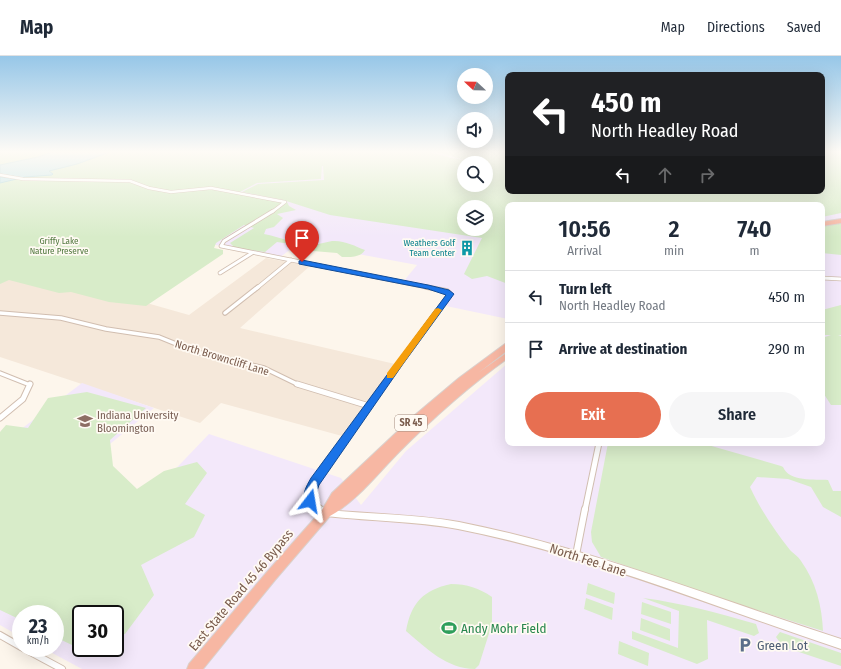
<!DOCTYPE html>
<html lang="en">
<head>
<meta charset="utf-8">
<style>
  :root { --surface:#fff; --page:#f6f6f7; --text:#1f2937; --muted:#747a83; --line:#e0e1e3; --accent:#e76f51 }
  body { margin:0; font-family:"Fira Sans Condensed",sans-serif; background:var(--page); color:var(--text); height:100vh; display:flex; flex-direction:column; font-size:15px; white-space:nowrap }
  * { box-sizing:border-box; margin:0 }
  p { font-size:13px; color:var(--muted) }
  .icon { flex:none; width:22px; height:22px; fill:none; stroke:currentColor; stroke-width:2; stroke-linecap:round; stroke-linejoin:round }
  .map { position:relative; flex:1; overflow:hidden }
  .panel { position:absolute; left:505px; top:146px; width:320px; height:244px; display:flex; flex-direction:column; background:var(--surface); border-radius:8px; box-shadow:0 4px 16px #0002 }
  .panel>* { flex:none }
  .hud { position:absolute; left:505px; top:16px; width:320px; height:122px; border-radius:8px; box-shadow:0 4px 16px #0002; background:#202124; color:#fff; overflow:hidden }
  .needle { width:26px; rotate:292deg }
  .fabs { position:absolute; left:457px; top:12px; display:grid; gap:8px }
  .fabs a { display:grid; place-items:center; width:36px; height:36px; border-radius:50%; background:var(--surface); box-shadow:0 4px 16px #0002; font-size:20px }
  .speed { position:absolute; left:12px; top:549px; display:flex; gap:8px; font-size:20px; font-weight:700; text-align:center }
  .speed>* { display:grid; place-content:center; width:52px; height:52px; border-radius:50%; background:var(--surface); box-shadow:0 4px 16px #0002; line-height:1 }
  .speed small { font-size:10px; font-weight:400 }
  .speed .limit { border:2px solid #111; border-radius:6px; background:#fff; color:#111 }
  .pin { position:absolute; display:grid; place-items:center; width:34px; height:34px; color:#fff; margin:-41px -17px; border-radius:50% 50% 50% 0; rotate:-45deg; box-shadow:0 0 4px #0007 }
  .pin .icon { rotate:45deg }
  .me { position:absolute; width:44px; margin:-22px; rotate:14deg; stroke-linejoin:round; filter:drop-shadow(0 0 3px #0008) }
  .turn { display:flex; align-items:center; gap:14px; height:84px; padding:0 20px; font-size:18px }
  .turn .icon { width:52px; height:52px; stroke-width:2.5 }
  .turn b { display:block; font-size:28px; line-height:34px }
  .lanes { display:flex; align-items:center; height:38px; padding:0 20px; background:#0003; justify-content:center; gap:20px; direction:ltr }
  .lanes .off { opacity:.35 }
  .eta { display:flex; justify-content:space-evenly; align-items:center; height:68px; text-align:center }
  .eta b { font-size:24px; font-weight:600; line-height:28px }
  .action { display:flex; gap:8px; margin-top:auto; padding:8px 20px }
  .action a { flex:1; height:46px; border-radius:24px; background:var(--accent); color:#fff; font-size:16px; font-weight:600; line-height:46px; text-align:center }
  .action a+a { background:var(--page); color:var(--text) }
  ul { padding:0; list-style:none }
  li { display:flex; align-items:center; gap:12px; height:52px; padding:0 20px; border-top:1px solid var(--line) }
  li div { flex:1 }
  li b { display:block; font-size:15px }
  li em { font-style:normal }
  header { display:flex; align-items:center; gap:24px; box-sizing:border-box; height:56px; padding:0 20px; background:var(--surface); border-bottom:1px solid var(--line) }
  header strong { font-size:19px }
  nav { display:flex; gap:22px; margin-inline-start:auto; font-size:14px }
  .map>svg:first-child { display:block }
</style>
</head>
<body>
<header>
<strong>Map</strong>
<nav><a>Map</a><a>Directions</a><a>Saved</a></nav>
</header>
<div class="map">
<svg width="841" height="613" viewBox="0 0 841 613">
  <rect width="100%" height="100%" fill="#fdf6ec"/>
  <polygon fill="#f5e8da" points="266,202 310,210 240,272 395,308 342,380 221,347 200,367 0,301 0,209 115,238 189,259"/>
  <path fill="#f3e8fa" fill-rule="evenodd" d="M132 96H508V135H822V96H841V613H82L43 592H55V558H21V581L0 569V389L82 327 154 352 66 424 138 452 209 378 341 422 361 449 406 395 508 307V387H822V149H508V263L446 250 450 238 403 226 417 209 299 187 279 202 216 189 150 179ZM464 107H486V129H464ZM464 151H486V173H464ZM81 558H115V592H81Z"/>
  <g fill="#d8ecc9" fill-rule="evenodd">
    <path d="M0 96H429C436 98 460 104 464 104L437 96H508V107L481 102 508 107V135H822V96H841V157L822 161V149H508V228L487 220 472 223 464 218 482 182 330 159 283 144 242 136 258 128 324 124 323 110 299 108 322 110 321 123 257 127 238 137 287 146 289 150 296 154 277 158 283 162 274 171 266 173 264 178C280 181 297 189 314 189 320 188 326 186 332 185 344 184 355 190 365 194 360 202 350 201 342 201L337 197 301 194 297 189 277 186 265 196 235 192 230 187 254 172 244 169 216 187 214 192 223 194V198L146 250 109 246 71 236 59 237 9 224 0 228ZM464 107H486V129H464ZM464 151H486V173H464Z"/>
    <polygon points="841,167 841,199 822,197 822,170"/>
    <polygon points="841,249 841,279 838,280 841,280 841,349 831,349 822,335 822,282 831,279 822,279 822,254"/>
    <polygon points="87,336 146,352 110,384 113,410 137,433 164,415 197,406 207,417 185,448 205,459 194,481 141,509 154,539 125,578 115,580 115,558 81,558 81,587 72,589 55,581 55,558 21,558 21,564 0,554 0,376 6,369 28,372 48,342"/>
    <path d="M608 387H701L781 410 783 411C789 426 815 423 828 424L833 435H841V461L823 451 811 431 788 423 757 421 750 431C760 453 775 475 790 494 794 498 798 500 801 505 816 526 822 550 823 575L709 539 601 501 592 486 591 476Z"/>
    <polygon points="588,527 615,537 614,548 586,538"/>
    <path d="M451 528C467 528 479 532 492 541V568L479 609 475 613C447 613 426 592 406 575 411 547 423 534 451 528Z"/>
    <polygon points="586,542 613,552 612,564 584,553"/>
    <path d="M643 542C682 547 718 557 756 568L759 577 754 580 707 564 708 603 697 608 632 583V575L678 592 679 555Z"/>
    <polygon points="642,546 671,556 671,568 641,558"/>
    <polygon points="641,562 670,573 670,585 640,574"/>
    <polygon points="780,576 841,597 841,610 787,592 781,588 776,581"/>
    <polygon points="619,585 649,597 648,610 618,598"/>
  </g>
  <polygon fill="#bfe3e8" stroke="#a5d3da" points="52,96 110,96 77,108 49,115 53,118 52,119 25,121 0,127 0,121 8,122 14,120 0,118 0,109 38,101"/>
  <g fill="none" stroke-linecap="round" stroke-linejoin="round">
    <g stroke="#d1beb0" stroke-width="3.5">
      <polyline id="street-far4" points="0,119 23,123 130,125 149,132 171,136 211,132 285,146 272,156"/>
    </g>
    <g stroke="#d1beb0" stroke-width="4.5">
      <g id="street-far3">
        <polyline points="273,155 224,185 221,190 431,232"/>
        <polyline points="220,217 252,197"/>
        <polyline points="822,222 841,223"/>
        <polyline points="257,232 291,204"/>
      </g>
    </g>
    <g stroke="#d1beb0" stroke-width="5.5">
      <g id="street-far2">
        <polyline points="0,257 61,262 106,273 159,281 196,296 264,312 299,329"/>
        <polyline points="225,257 258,231"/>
        <polyline points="0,317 30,329"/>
        <polyline points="384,329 450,238 447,235 426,231"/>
      </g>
    </g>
    <g stroke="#d1beb0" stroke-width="7">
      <g id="street-far1">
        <polyline points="297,328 369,350"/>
        <polyline points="0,362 23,343 30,328"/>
        <path d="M322 454C313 447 308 444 311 432L384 328"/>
        <polyline points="585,454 599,387"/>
      </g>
    </g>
    <g stroke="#d1beb0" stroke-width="8">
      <g id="street">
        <polyline points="320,453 326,457"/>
        <polyline points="576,499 585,453"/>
        <polyline points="0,579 21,591"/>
        <polyline points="23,592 62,613"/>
      </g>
    </g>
    <g stroke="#d6c0b0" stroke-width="2">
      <path id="secondary" d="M326 454C370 458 415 458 459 466 590 492 714 542 841 583V593C714 551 590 499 458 473 415 465 370 465 326 460L323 459 322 457 323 455Z"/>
    </g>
    <g stroke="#dad1cd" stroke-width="2">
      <g id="highway">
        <polygon points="841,163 841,167 822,170 822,166"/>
        <path d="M505 288H508V294L478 317 508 296V302C469 330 433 362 399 396 377 418 358 444 330 460L275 524 203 613H187L189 608 267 516 322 454 332 437 415 359 459 322Z"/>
      </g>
    </g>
    <use href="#street-far4" stroke="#fff" stroke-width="2.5"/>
    <use href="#street-far3" stroke="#fff" stroke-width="3"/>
    <use href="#street-far2" stroke="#fff" stroke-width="3.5"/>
    <use href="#street-far1" stroke="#fff" stroke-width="5"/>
    <use href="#street" stroke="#fff" stroke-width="6"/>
    <use href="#secondary" fill="#fff" fill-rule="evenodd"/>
    <use href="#highway" fill="#f7b7a3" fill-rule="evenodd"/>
  </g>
  <linearGradient id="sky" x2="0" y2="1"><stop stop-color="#97c7e8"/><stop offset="0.53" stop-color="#fefbf6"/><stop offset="1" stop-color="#fefbf6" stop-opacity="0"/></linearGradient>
  <rect width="841" height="181" fill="url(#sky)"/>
  <path fill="#1a73e8" stroke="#114b97" d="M302 204 428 229 449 234 454 238 403 308 319 429C316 436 317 442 314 449L310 450 306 449C301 439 306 431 311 422L446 239 428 233 299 208V205Z"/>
  <polygon fill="#f59e0b" points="438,252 442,254 393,322 387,322 387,317 435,253"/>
  <defs>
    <g id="building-bare" transform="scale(1.2)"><path d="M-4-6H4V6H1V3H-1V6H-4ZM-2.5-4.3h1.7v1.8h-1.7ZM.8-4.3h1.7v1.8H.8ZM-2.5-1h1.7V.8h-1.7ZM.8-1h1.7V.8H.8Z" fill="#0f9aa8" stroke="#fffaf3" stroke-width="2.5" paint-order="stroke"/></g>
    <g id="university-bare" transform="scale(1.2)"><path d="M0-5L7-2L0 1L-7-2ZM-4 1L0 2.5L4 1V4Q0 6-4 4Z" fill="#8d6e63" stroke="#fffaf3" stroke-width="2.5" paint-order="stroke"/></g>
    <g id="stadium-bare" transform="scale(1.2)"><path d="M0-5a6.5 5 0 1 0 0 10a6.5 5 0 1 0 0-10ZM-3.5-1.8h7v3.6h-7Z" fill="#2e9e5b" stroke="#fffaf3" stroke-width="2.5" paint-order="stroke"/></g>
    <g id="parking-bare" transform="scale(1.2)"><path d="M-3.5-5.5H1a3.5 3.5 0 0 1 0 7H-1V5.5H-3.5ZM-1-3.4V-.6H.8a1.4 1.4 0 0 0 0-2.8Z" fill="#5c6f8a" stroke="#fffaf3" stroke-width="2.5" paint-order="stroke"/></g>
  </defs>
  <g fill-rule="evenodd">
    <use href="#building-bare" x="467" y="192"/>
    <use href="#university-bare" x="85" y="365"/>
    <use href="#stadium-bare" x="449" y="572"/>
    <use href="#parking-bare" x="745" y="589"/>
  </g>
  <g text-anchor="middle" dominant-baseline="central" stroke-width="3.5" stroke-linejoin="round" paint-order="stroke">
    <g font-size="9" fill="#537a41" stroke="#fffaf3">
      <text x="59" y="185">Griffy Lake<tspan x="59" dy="10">Nature Preserve</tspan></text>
    </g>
    <g font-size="9" fill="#0d838f" stroke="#fffaf3" text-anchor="end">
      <text x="455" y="187">Weathers Golf<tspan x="455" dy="10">Team Center</tspan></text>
    </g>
    <rect fill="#fffaf3" stroke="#a28b7f" stroke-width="1" x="395" y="359" width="32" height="16" rx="3"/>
    <g font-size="10" font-weight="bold" fill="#7a5c4d">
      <text x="411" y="367">SR 45</text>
    </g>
    <g font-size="11" fill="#7a5c4d" stroke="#fffaf3">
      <text transform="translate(222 302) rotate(17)">North Browncliff Lane</text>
    </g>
    <g font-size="11" fill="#785e54" stroke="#fffaf3" text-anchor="start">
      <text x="97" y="359">Indiana University<tspan x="97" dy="13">Bloomington</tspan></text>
    </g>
    <g font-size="13" fill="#7a5c4d" stroke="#fffaf3">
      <text transform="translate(588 504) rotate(18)">North Fee Lane</text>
      <text transform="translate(241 534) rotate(-50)">East State Road 45 46 Bypass</text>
    </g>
    <g font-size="13" fill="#27864d" stroke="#fffaf3" text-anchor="start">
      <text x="461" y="572">Andy Mohr Field</text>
    </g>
    <g font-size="13" fill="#4e5e75" stroke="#fffaf3" text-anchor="start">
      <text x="757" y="589">Green Lot</text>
    </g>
  </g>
</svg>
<div class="fabs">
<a><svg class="needle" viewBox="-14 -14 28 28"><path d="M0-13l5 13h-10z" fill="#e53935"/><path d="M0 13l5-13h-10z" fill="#747a83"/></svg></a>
<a><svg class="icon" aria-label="sound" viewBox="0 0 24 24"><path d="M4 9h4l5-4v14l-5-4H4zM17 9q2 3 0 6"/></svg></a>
<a><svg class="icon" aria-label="search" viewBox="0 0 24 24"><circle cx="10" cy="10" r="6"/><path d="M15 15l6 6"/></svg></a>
<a><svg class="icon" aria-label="layers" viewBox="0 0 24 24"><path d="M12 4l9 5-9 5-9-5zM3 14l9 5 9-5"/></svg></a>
</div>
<div class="speed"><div>23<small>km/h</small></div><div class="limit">30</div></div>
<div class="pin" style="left:302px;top:206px;background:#d93025"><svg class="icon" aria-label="arrive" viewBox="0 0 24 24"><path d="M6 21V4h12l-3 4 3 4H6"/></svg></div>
<svg class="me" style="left:310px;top:445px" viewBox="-20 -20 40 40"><path d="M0-17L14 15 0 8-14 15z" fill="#1a73e8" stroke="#fff" stroke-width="4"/></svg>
<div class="hud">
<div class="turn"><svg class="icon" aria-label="left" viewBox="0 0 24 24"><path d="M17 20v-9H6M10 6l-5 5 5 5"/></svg><div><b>450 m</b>North Headley Road</div></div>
<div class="lanes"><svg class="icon" aria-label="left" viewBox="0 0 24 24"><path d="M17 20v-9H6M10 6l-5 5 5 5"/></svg><svg class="icon off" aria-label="ahead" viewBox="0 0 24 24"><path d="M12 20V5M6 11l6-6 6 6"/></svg><svg class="icon off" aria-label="right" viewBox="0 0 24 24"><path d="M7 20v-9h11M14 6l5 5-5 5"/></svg></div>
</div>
<section class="panel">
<div class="eta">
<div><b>10:56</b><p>Arrival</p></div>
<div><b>2</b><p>min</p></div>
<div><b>740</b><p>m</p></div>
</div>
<ul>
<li><svg class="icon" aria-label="left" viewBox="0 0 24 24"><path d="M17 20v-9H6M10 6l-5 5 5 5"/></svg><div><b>Turn left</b><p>North Headley Road</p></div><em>450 m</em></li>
<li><svg class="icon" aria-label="arrive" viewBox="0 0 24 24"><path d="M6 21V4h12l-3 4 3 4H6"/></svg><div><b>Arrive at destination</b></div><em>290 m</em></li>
</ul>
<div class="action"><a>Exit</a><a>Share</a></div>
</section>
</div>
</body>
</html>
